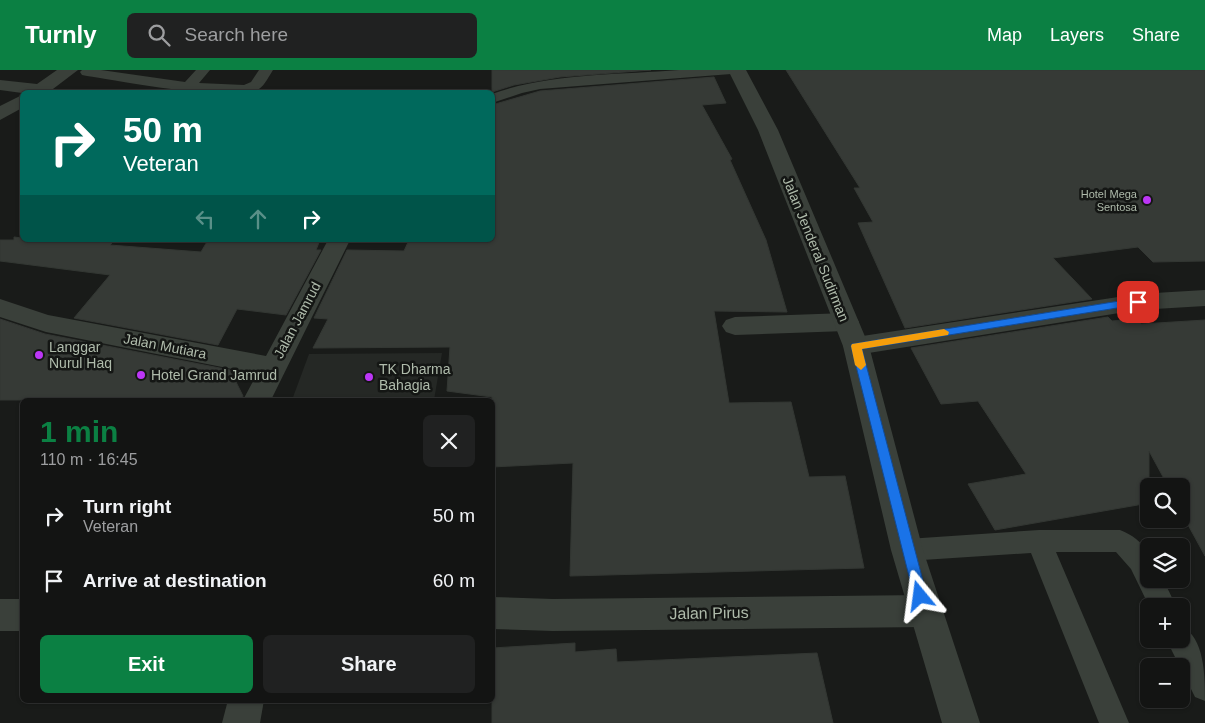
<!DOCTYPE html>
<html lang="en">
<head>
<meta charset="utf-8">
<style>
  :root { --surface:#131413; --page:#202121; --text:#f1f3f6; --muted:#9d9ea0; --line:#323333; --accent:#0b8043 }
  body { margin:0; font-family:Helvetica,sans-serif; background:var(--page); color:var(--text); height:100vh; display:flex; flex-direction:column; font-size:19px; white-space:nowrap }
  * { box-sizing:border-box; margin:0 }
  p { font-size:16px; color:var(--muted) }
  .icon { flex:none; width:28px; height:28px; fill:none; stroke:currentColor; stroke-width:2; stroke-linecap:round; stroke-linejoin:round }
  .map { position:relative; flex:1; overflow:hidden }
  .panel { position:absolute; left:20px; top:328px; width:475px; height:305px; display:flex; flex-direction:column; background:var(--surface); border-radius:8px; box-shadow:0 1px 4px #0004,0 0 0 1px var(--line) }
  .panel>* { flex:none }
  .top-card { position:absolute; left:20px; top:20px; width:475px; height:152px; border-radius:8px; box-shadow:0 1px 4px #0004,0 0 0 1px var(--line); background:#00695c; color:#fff; overflow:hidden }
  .fabs { position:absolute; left:1140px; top:408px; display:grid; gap:10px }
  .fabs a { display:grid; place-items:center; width:50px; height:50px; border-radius:8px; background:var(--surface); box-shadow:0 1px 4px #0004,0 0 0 1px var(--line); font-size:25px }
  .pin { position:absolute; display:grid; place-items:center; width:42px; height:42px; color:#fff; margin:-21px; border-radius:10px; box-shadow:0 2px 8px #0006 }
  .me { position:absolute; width:55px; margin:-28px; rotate:344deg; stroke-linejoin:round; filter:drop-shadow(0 0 4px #0008) }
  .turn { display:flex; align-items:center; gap:18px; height:105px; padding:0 20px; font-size:22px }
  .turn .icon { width:65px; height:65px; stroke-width:2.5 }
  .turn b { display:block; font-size:35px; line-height:42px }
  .lanes { display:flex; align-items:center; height:48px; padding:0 20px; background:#0003; justify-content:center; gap:25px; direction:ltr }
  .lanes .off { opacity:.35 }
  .round { display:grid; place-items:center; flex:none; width:52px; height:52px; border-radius:8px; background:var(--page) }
  .head { display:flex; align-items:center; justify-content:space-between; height:85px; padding:0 20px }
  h1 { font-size:30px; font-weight:700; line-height:38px; color:var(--accent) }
  .action { display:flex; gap:10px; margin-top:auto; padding:10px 20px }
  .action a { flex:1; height:58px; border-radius:8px; background:var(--accent); color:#fff; font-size:20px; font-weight:700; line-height:58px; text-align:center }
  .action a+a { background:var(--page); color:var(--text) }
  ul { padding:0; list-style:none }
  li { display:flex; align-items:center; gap:15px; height:65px; padding:0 20px }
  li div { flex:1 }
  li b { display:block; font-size:19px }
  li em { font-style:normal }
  header { display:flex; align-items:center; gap:30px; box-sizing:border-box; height:70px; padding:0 25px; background:var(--accent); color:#fff }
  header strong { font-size:24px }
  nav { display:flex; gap:28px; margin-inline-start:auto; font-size:18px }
  .search { width:350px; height:45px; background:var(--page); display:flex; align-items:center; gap:12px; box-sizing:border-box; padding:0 18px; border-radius:8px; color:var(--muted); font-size:19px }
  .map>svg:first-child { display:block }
</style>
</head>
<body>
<header>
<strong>Turnly</strong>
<div class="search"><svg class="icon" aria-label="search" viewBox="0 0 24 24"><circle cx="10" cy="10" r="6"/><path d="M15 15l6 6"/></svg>Search here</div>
<nav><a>Map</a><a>Layers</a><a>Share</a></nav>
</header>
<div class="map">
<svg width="1205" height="653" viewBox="0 0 1205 653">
  <rect width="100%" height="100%" fill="#191b19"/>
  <polygon fill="#252825" points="442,283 434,330 292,330 309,284"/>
  <g fill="#363a36" stroke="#333733">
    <polygon points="492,0 651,0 560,7 514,15 492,22"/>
    <polygon points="786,0 1205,0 1205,191 1153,192 1138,177 1053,188 1092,229 905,258 858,153 873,152 854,118 860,118"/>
    <polygon points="714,7 726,33 702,35 732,89 730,90 766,170 787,242 714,241 729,333 791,332 809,407 845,406 864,498 570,506 573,393 492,397 492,327 447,321 450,277 313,278 328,249 314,248 347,180 404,181 409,170 492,170 492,35 540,21"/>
    <polygon points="14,167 22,168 22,170 115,170 110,175 201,182 208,170 320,170 316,180 321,180 286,245 237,239 218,275 74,248 110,205 0,191 0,170 14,170"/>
    <polygon points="1108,247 1112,251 1136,249 1141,254 1205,250 1205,486 1181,442 1181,416 1168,416 1149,381 1149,433 995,460 968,414 1026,404 978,331 941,334 911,278"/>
    <polygon points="0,249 45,264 230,300 243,326 241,330 0,330"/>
    <polygon points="575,573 575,582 616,579 617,592 817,583 833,653 492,653 492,578"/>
  </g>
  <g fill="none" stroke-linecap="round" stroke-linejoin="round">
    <g fill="#3a403a" fill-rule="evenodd">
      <path d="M82 0H101L185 12 196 0H210L199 13 244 15 251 12 259 0H273C269 6 265 15 259 19 234 33 120 11 87 6L82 5 80 2Z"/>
      <path d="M679 0H738L731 4 540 19 522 23 492 33V24C549 3 619 5 679 0Z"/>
      <path d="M1039 460H1120C1133 465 1141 472 1149 483V509H1163L1176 536H1149L1131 499 1116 482H1056L1129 653H1099L1031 483 907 491 898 488 895 480 898 472 907 469Z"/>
      <path d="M1181 556C1205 567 1205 607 1205 631L1195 627 1166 569H1181Z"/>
    </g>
    <g fill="#3a403a" fill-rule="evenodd">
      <polygon points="57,0 78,0 49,22 22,23 0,20 0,10 37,14"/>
      <polygon points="22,25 22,38 0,50 0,36"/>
      <polygon points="328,170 350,170 271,330 243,330 257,304 46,262 0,247 0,229 48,245 266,286"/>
      <polygon points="1205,220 1205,236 1138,240 856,285 847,283 843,276 847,269 856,267 1138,224"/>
      <polygon points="846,243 855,246 859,252 855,258 846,261 735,265 726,262 722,256 726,250 735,247"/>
      <polygon points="925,525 937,530 942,541 937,552 925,557 553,561 492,559 492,527 553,529"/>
      <rect x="0" y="529" width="22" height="32"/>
      <polygon points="228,630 264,630 260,653 222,653"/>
    </g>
    <polygon fill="#3a403a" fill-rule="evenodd" points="728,0 746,0 778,60 869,276 923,480 980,653 942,653 891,480 843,276 758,60"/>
  </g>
  <polygon fill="#1a73e8" stroke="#114b97" points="1138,228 1142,229 1142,234 862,279 927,526 925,530 920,532 915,530 851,276 852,274"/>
  <polygon fill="#f59e0b" points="944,259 949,262 948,265 862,279 866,295 861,300 855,295 851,276 852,274"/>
  <g fill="#bc36f6" stroke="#141614" stroke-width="2">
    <circle cx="1147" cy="130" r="5"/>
    <circle cx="39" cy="285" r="5"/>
    <circle cx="141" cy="305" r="5"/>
    <circle cx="369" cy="307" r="5"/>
  </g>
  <g text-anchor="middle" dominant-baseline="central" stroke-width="5" stroke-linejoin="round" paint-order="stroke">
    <g font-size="11" fill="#afbbab" stroke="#141614" text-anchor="end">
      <text x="1137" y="124">Hotel Mega<tspan x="1137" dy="13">Sentosa</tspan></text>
    </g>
    <g font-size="14" fill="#afbbab" stroke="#141614">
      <text transform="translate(816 179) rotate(68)">Jalan Jenderal Sudirman</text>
      <text transform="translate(297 250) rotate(-62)">Jalan Jamrud</text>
      <text transform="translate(165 276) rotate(11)">Jalan Mutiara</text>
    </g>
    <g font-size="14" fill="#afbbab" stroke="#141614" text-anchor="start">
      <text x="49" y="277">Langgar<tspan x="49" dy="16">Nurul Haq</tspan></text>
      <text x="379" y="299">TK Dharma<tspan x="379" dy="16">Bahagia</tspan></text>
      <text x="151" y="305">Hotel Grand Jamrud</text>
    </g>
    <g font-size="16" fill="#afbbab" stroke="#141614">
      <text transform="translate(709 543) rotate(-1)">Jalan Pirus</text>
    </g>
  </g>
</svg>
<div class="fabs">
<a><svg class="icon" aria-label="search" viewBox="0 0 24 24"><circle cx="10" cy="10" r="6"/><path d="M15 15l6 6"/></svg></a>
<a><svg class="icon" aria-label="layers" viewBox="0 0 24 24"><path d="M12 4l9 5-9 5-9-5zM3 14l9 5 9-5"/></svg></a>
<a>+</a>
<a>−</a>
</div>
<div class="pin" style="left:1138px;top:232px;background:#d93025"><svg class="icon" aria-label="arrive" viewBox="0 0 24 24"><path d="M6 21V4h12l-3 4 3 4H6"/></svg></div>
<svg class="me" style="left:920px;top:526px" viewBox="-20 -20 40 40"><path d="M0-17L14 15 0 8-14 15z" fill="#1a73e8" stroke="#fff" stroke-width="4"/></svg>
<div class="top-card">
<div class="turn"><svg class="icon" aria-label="right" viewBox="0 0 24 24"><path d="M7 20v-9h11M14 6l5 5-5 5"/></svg><div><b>50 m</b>Veteran</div></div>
<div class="lanes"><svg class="icon off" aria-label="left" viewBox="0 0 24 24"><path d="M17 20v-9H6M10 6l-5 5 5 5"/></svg><svg class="icon off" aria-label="ahead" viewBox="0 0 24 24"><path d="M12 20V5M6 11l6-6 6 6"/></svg><svg class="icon" aria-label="right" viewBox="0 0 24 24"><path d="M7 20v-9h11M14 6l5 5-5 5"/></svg></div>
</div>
<section class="panel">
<div class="head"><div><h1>1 min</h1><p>110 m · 16:45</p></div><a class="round"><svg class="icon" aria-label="close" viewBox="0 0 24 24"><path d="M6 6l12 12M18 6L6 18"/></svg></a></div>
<ul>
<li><svg class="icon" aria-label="right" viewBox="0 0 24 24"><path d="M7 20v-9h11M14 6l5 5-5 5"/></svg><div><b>Turn right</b><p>Veteran</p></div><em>50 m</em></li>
<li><svg class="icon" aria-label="arrive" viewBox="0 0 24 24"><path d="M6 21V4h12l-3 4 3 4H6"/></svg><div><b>Arrive at destination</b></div><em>60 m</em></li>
</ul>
<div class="action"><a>Exit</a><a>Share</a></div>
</section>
</div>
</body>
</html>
